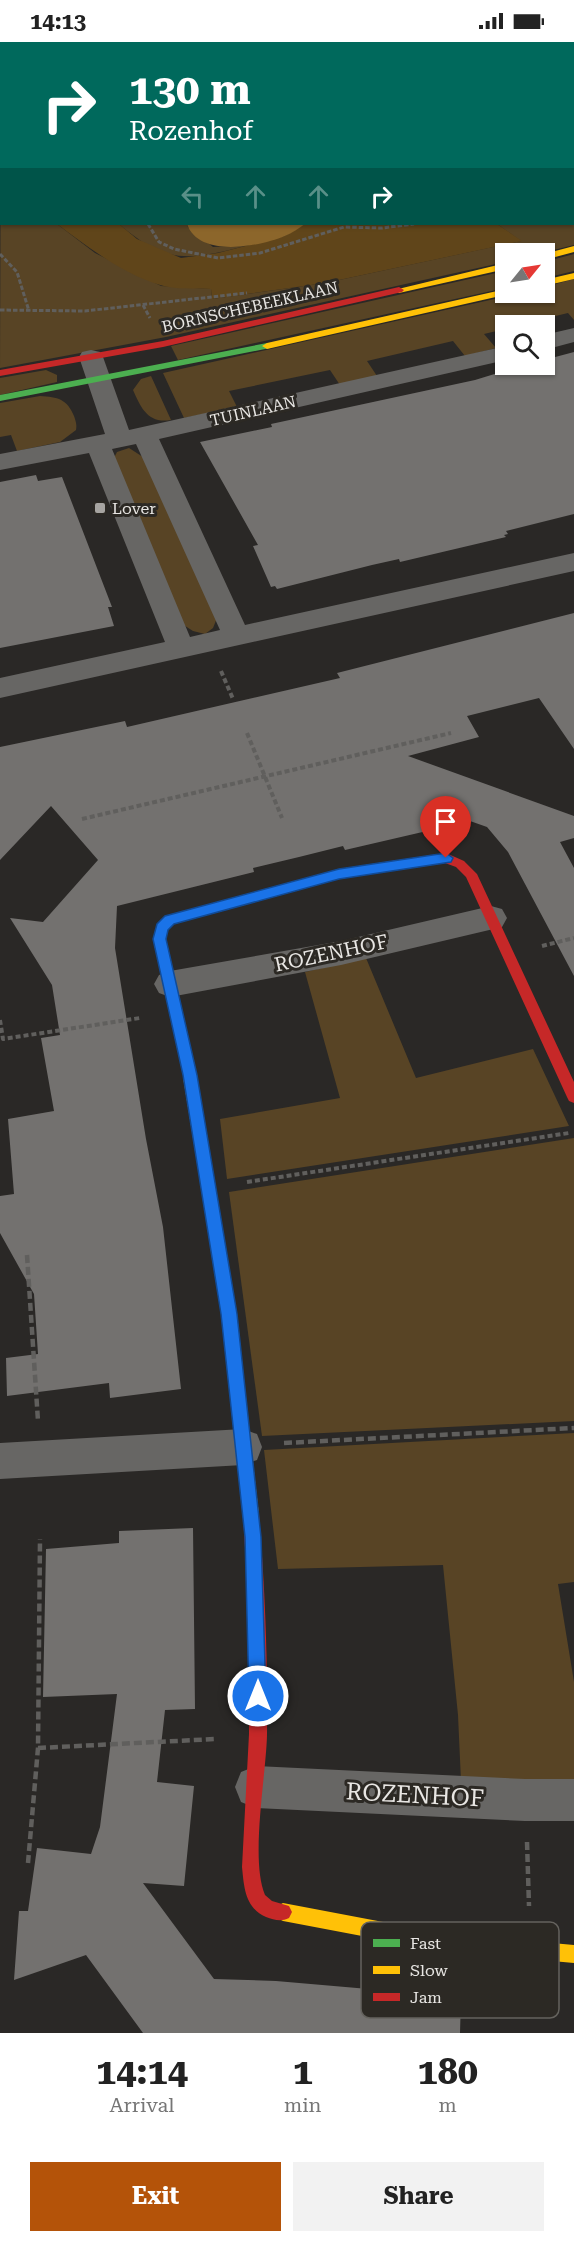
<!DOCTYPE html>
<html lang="en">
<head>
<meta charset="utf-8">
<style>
  :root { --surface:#fff; --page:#f2f2f2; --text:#222; --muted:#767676; --accent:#b45309 }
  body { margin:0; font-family:"Roboto Serif",serif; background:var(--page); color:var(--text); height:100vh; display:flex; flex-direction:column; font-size:22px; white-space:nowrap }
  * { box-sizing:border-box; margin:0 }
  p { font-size:20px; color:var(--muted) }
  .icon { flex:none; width:33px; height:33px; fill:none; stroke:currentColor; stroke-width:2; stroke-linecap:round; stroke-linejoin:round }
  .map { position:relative; height:1991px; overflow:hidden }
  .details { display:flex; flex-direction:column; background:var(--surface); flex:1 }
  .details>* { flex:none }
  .top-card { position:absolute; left:0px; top:0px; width:574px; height:183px; box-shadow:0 2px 4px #0004; background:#00695c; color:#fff; overflow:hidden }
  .needle { width:39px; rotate:60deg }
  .controls { position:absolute; left:495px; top:201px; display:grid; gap:12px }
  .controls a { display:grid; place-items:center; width:60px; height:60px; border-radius:0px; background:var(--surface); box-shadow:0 2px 4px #0004; font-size:30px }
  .pin { position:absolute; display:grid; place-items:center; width:51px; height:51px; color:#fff; margin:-62px -26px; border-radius:50% 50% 50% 0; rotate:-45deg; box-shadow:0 0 6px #0007 }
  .pin .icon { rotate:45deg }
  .me { position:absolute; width:66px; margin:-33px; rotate:0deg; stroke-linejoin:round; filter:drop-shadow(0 0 4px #0008) }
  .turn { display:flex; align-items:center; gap:21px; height:126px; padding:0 30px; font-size:27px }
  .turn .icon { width:78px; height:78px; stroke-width:2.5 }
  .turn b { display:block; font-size:42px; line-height:51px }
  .lanes { display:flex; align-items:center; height:57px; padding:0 30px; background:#0003; justify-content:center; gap:30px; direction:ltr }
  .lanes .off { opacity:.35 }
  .eta { display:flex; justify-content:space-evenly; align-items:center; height:102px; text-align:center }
  .eta b { font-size:36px; font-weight:700; line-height:42px }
  .primary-button { display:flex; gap:12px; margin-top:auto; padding:12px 30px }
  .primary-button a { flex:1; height:69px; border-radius:0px; background:var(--accent); color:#fff; font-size:24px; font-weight:700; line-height:69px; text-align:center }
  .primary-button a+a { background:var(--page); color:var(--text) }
  .status { display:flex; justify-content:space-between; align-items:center; height:42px; padding:0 30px; background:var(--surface); direction:ltr }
  .status svg { height:16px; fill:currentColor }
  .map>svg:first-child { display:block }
</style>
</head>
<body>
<div class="status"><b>14:13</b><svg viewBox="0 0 49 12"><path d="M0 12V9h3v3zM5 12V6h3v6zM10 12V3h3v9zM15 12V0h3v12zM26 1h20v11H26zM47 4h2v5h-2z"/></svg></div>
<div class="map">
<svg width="574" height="1991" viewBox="0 0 574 1991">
  <rect width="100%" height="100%" fill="#2a2826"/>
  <g fill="#584425">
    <polygon points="123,0 390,0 391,1 119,1"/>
    <polygon points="1,34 2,182 57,182 95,211 161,244 211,247 212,257 325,241 521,199 497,182 573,182 574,147 574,203 541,211 506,212 505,220 166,295 0,326"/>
    <path d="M119 182H187L188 185 213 205 249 203C190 218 168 224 119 182Z"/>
    <polygon points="574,212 574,229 545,236 544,220"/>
    <polygon points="505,229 505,246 178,318 171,304"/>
    <polygon points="574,237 574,278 568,271 518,283 506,284 505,287 484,292 496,306 465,314 453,299 367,319 377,334 340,343 330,328 229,349 237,365 184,376 163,331 521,251 544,250 545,245"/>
    <polygon points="46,328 57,333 57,340 0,353 0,336"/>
    <path d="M151 334 171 378C148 382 141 366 133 348L141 337Z"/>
    <path d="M40 354C58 355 67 357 74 374 76 380 77 383 76 388L60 400 17 409 11 393 0 395V361Z"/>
    <polygon points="129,406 143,415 217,576 213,586 205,592 193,589 182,582 113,418 117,410"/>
    <polygon points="366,916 416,1036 533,1007 569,1084 227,1137 220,1077 340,1056 305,930"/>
    <polygon points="574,1096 574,1379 262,1394 229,1150"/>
    <polygon points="574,1391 574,1540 558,1542 574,1640 574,1741 461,1739 458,1673 443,1523 278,1527 264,1408"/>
  </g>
  <path fill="#60451a" d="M57 182H119L137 197 181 216 218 211 285 194 305 182H497L522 199 325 241 212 257 211 247C195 246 175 248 160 243 125 233 86 204 57 182Z"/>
  <path fill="#8c662b" d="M187 182H305C299 186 292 191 285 194 258 205 199 216 187 182Z"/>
  <g fill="#73716f">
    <polygon points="574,310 574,472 506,489 508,492 504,493 506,495 400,520 399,517 372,523 277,547 275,544 271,545 253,504 258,503 200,400 272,385 271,382 475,338 527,322 544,322 544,318"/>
    <polygon points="36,433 38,439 62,435 112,565 108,565 114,584 0,606 0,440"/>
    <polygon points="574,571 574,707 539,656 467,674 479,695 408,714 574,774 574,796 560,800 574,826 574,934 508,810 487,785 470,779 345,808 343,804 299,815 253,826 254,830 117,864 115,906 146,1097 163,1185 181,1347 110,1356 109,1341 7,1354 6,1316 38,1312 34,1252 0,1191 0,1154 14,1152 8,1077 54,1069 41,996 60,993 52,943 10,876 43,880 98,818 51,764 0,818 0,705 125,679 127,685 340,636 337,631"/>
    <polygon points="193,1486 195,1667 165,1668 157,1740 194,1744 184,1844 143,1841 214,1937 276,1939 461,1955 460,1991 143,1991 86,1913 14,1938 19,1869 28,1869 37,1806 91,1812 100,1785 117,1652 43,1655 46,1507 119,1501 119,1489"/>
  </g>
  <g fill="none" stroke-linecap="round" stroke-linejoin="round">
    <g stroke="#605f5d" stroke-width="3" stroke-dasharray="4.5 2" stroke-linecap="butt">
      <polyline points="355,0 357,2"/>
      <polyline points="14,2 20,0"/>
      <polyline points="195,2 199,0"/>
      <polyline points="148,182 159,200 174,207 218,216 260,211 344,185 382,186 414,182"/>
      <polyline points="0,212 17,230 29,269"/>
      <polyline points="143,263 150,276"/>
      <polyline points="0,268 85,269 247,251"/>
    </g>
    <g stroke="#605f5d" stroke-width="4" stroke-dasharray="5 3" stroke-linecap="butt">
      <polyline points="221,629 233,657"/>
      <polyline points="247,691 282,776"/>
      <polyline points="82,777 451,691"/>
      <polyline points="542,904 574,896"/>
      <polyline points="0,978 3,997 140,976"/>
      <polyline points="247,1140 569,1091"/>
    </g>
    <g stroke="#605f5d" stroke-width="4.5" stroke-dasharray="8 4" stroke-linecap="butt">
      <polyline points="27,1213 38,1379"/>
      <polyline points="284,1401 574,1386"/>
      <polyline points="38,1706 215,1697"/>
      <polyline points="527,1800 529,1864"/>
      <polyline points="28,1821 38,1706 40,1497"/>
      <polyline points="528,1970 529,1950"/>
    </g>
    <g fill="#676664" fill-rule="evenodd">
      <polygon points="574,286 574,300 544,308 544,293"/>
      <path d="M506 304V318L159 397 245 583 574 511V529L0 656V636L165 600 89 411 0 428V412L105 392 79 315 82 310 91 308 100 310 103 315 129 388ZM136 402 220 588 190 595 112 407Z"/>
      <polygon points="491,864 502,867 507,876 502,885 341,923 170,955 159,951 154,942 159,933 170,929 341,899"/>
      <polygon points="243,1387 257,1392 262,1405 257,1418 243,1423 0,1437 0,1401"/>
      <polygon points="256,1724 525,1737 574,1737 574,1779 525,1779 256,1766 241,1760 235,1745 241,1730"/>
    </g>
    <g fill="#4caf50" fill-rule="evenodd">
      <polygon points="267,301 272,304 270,306 0,359 0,353"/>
      <polygon points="385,820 391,825 389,828 339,837 174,882 168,888 165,897 197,1035 195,1039 185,1039 153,897 157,882 170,873 339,827"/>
    </g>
    <g fill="#ffc107" fill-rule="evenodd">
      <polygon points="574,204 574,210 544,218 544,212"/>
      <polygon points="506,221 506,227 399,251 394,248"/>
      <polygon points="574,231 574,237 544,244 544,238"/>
      <polygon points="506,247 506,250 510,250 509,252 267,307 262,304 267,301"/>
      <polygon points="190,1029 195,1031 197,1035 236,1272 259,1473 257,1478 251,1481 245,1478 243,1473 222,1272 183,1035 185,1031"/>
      <polygon points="283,1861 441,1891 574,1903 574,1921 441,1909 283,1879 277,1876 274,1870 277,1864"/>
    </g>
    <g fill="#c62828" fill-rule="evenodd">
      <polygon points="399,245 404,248 402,250 163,305 0,334 0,328 163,299"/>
      <polygon points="446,811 464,819 477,832 574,1040 574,1061 569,1059 567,1055 466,835 456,825 445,821 385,830 379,825 385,820"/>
      <path d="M251 1465 257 1468 259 1473C265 1546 268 1620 267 1693 266 1734 250 1818 265 1853L272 1859 289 1864 292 1870 289 1876C281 1880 274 1878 266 1875 245 1866 244 1845 242 1825L249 1692 248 1555 243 1473 245 1468Z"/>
    </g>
  </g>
  <polygon fill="#1a73e8" stroke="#114b97" stroke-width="1.5" points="446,811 453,816 451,820 339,837 174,882 168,888 166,897 197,1033 237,1272 261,1495 266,1654 264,1660 258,1662 252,1660 249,1654 245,1495 221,1272 183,1033 153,897 157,882 165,874 339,827"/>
  <rect fill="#a6a4a1" stroke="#2c2924" stroke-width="2" x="94" y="460" width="12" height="12" rx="3"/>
  <g text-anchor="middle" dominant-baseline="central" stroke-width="6" stroke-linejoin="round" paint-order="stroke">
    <g font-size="16" fill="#e8e6e3" stroke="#2c2924">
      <text transform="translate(250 265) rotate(-13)">BORNSCHEBEEKLAAN</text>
      <text transform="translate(253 369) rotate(-13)">TUINLAAN</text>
    </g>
    <g font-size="16" fill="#e8e6e3" stroke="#2c2924" text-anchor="start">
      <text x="112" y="466">Lover</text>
    </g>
    <g font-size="20" fill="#e8e6e3" stroke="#2c2924">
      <text transform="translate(331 911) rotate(-12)">ROZENHOF</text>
    </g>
    <g font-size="24" fill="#e8e6e3" stroke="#2c2924">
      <text transform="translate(415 1753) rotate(3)">ROZENHOF</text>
    </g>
  </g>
  <rect x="361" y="1880" width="198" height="96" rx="9" fill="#2c2924" stroke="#64625d" stroke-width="1.5"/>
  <rect x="373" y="1897" width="27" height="8" fill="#4caf50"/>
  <rect x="373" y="1924" width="27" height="8" fill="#ffc107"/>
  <rect x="373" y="1951" width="27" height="8" fill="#c62828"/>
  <g font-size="16" fill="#e8e6e3">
    <text x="410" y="1907">Fast</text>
    <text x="410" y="1934">Slow</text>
    <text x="410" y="1961">Jam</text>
  </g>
</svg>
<div class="controls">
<a><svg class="needle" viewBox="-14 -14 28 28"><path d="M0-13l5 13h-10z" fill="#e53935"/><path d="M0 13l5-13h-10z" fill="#767676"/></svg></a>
<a><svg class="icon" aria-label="search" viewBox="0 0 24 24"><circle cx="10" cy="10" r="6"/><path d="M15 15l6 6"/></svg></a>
</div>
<div class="pin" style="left:446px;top:816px;background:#d93025"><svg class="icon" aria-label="arrive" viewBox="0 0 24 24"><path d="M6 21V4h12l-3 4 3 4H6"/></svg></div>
<svg class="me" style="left:258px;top:1654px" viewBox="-20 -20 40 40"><circle r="17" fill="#1a73e8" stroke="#fff" stroke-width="3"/><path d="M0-11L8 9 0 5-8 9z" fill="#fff"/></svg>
<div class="top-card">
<div class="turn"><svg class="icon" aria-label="right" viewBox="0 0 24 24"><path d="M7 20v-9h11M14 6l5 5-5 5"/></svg><div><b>130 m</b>Rozenhof</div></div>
<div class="lanes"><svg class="icon off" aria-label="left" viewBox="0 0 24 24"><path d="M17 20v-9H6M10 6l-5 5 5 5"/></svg><svg class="icon off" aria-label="ahead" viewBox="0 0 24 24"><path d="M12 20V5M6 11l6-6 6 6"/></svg><svg class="icon off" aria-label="ahead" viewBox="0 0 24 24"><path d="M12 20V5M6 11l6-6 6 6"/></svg><svg class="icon" aria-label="right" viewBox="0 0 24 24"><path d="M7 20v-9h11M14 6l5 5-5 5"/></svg></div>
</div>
</div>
<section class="details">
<div class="eta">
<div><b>14:14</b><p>Arrival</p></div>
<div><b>1</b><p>min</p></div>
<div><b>180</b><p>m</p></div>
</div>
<div class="primary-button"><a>Exit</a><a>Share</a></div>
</section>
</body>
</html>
